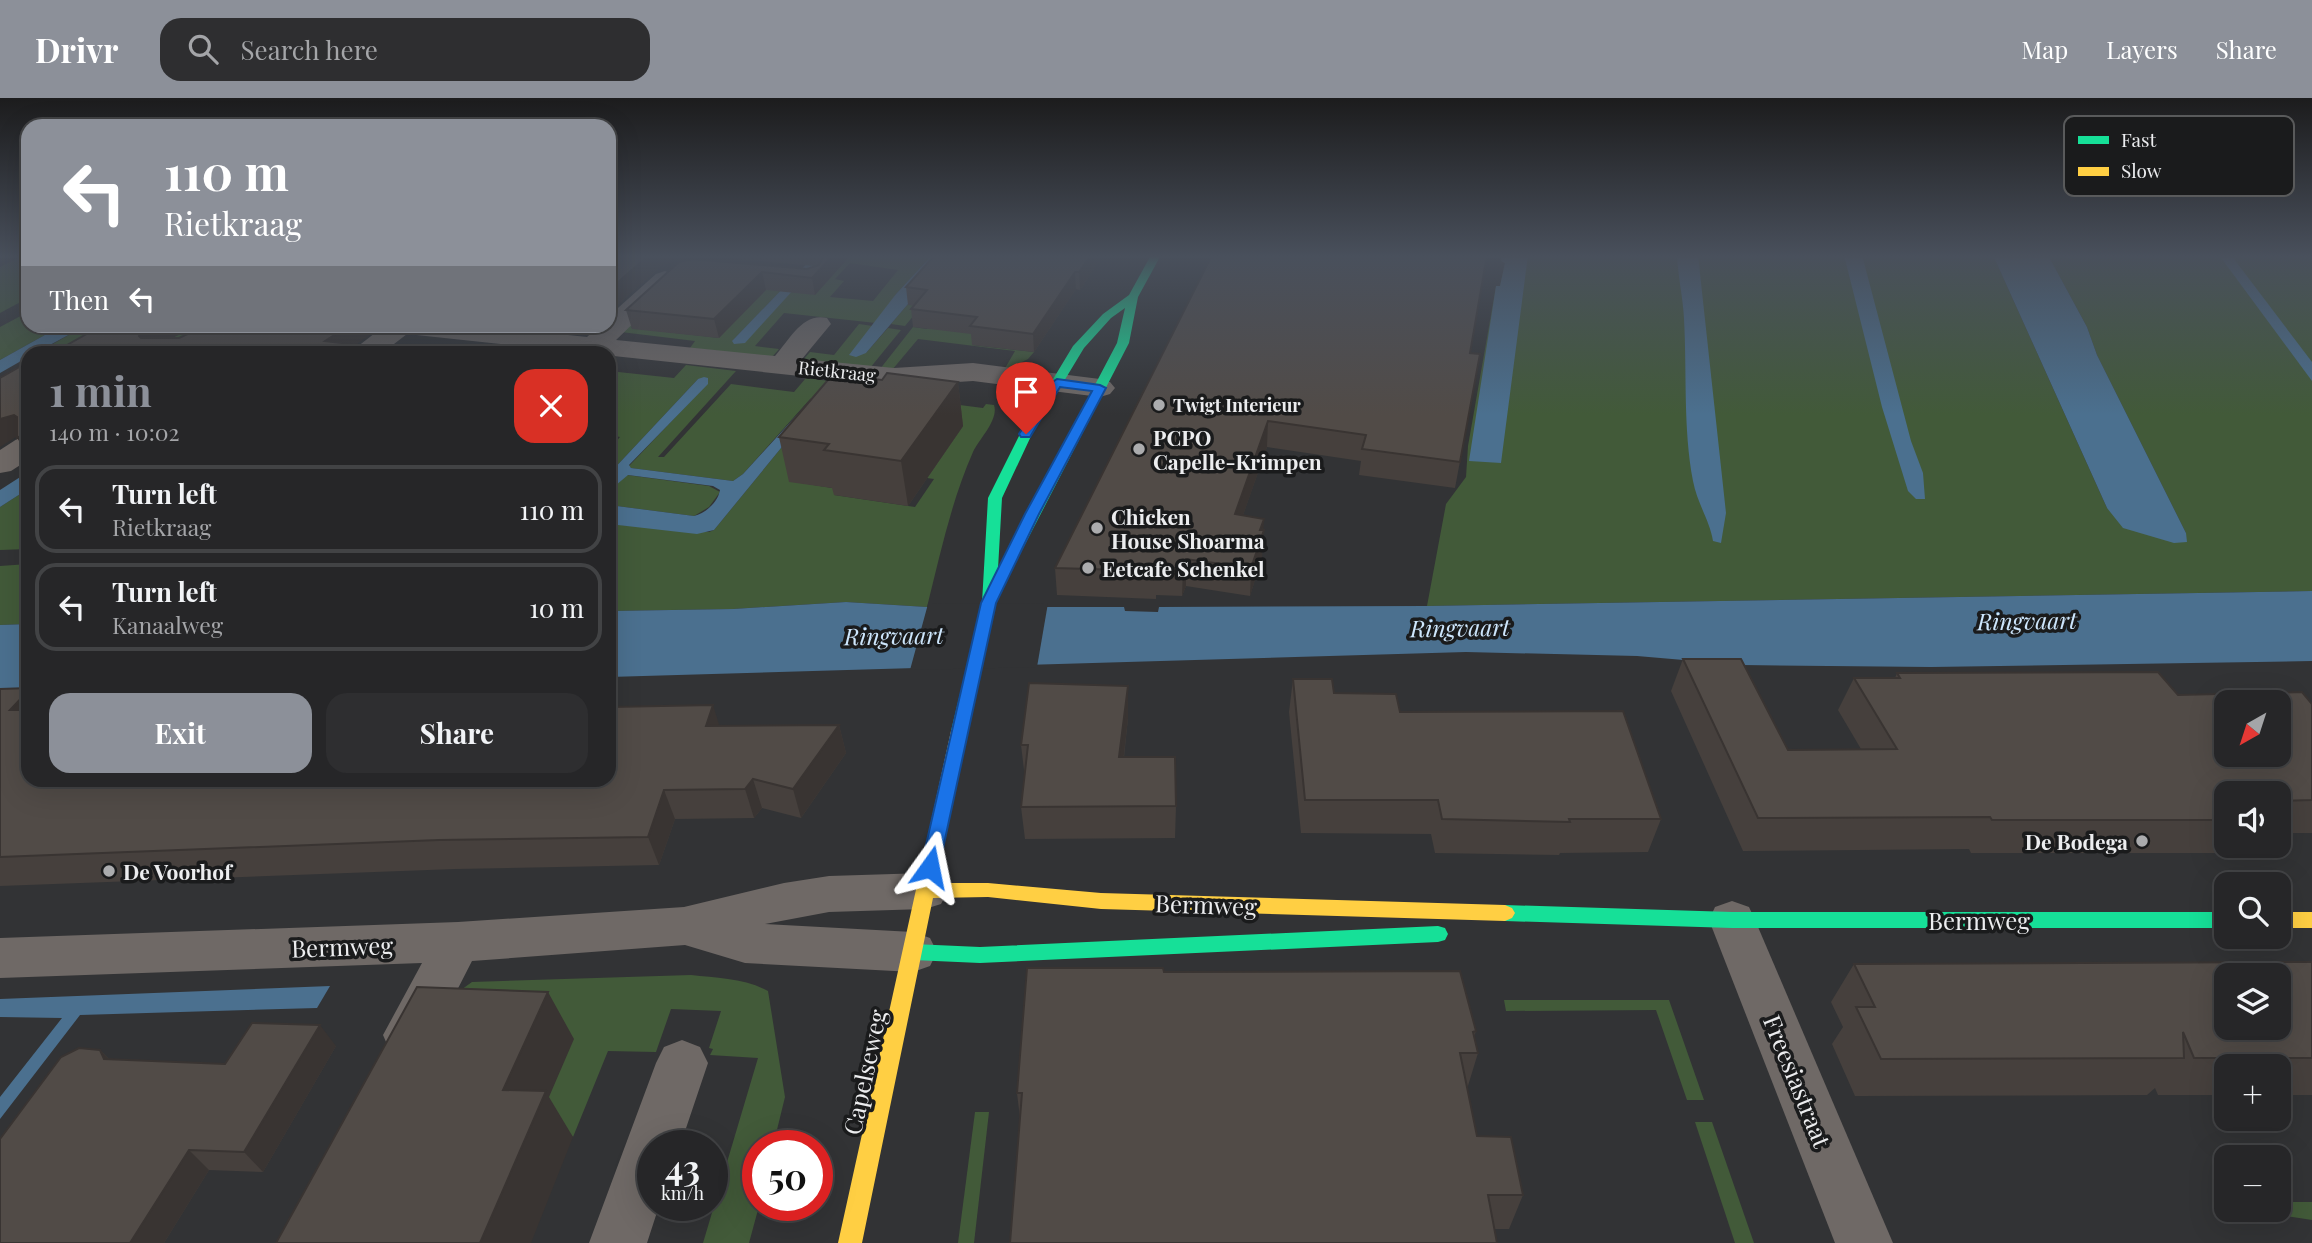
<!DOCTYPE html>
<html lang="en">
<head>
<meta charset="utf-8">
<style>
  :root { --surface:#262628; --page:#2e2e30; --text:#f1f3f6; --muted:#a4a5a8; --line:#424345; --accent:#8c9099 }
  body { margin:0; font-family:"Playfair Display",serif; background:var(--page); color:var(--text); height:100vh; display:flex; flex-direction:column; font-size:26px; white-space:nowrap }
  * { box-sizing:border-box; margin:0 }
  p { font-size:23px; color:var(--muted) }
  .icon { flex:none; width:38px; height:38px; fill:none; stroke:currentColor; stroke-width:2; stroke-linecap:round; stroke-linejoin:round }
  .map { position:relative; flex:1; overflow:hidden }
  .sheet { position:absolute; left:21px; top:248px; width:595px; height:441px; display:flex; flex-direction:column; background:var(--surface); border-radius:21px; box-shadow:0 7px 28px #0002,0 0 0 2px var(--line) }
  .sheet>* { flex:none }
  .hud { position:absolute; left:21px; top:21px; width:595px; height:214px; border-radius:21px; box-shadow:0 7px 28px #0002,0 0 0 2px var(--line); background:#8c9099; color:#fff; overflow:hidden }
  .needle { width:46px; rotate:219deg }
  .controls { position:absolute; left:2214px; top:592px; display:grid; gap:14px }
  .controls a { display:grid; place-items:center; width:77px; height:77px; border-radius:14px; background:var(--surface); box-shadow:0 7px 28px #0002,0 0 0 2px var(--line); font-size:35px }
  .speed { position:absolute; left:637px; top:1032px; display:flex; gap:14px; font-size:35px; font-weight:700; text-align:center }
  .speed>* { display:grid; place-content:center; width:91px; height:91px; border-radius:50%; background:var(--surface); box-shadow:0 7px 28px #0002,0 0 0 2px var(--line); line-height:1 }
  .speed small { font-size:18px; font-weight:400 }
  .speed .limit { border:10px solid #d22; background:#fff; color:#111 }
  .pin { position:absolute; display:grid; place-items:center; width:60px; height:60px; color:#fff; margin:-72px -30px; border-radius:50% 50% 50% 0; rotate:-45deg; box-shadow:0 0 7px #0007 }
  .pin .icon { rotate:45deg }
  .me { position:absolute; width:77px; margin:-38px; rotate:12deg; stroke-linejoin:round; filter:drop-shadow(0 0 5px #0008) }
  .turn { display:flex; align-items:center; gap:24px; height:147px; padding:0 28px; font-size:32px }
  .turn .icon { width:91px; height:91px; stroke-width:2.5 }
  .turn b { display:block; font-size:49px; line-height:60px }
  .then { display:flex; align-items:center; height:66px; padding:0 28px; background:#0003; gap:14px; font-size:26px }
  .round { display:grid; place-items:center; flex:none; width:74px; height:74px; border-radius:21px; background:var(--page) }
  .overview { display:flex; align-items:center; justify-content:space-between; height:119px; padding:0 28px }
  h1 { font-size:42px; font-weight:700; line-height:52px; color:var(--accent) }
  .primary-button { display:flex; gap:14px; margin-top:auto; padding:14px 28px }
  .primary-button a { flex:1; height:80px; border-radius:21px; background:var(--accent); color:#fff; font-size:28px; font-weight:700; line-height:80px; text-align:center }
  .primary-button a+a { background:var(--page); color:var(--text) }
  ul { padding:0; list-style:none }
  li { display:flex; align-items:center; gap:21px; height:88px; margin:0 14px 10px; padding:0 14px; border:4px solid var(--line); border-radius:21px }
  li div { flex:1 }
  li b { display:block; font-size:26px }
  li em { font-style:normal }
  header { display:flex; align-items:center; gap:42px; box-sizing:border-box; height:98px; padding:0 35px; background:var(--accent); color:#fff }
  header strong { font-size:33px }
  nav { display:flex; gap:38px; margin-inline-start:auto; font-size:24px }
  .search { width:490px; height:63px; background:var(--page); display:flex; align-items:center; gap:18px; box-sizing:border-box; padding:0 24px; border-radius:21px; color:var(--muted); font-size:26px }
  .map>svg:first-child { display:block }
</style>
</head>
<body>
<header>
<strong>Drivr</strong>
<div class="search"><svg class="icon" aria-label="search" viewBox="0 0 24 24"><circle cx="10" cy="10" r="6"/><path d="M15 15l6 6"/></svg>Search here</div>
<nav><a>Map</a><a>Layers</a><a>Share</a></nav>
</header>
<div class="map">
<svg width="2312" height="1145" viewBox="0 0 2312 1145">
  <rect width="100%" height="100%" fill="#323335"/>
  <g fill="#425a39" fill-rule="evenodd">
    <polygon points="24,157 28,157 28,200 0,215 0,169"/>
    <path d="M825 157 849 159 851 157H932L896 196 876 225 784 215 755 248 779 251 772 259 690 250 695 243 621 234 676 185 776 179 792 181 732 243 793 190ZM850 165 898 172 873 203 830 199 844 183 835 181ZM662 202 719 240 631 230Z"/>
    <polygon points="950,157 940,172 961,175 959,178 1075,191 1028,188 1003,221 992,220 972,247 1034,254 1028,261 1006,272 1004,272 1015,253 918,241 892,272 880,271 913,229 927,231 931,227 917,224 923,217 937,219 944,210 930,208 942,195 955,196 961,189 942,183 905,228 891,226"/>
    <polygon points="1502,157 1993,157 2107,410 2186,435 2097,257 2087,229 2048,157 2312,157 2312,493 1427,508 1446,406 1466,379 1468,348 1496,188 1500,188 1505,165 1501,163"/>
    <polygon points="28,214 28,228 61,228 0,262 0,229"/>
    <polygon points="859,226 873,228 866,255 888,230 901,232 870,270 803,262 810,254 834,257"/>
    <polygon points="85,228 144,228 164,245 192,228 212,228 154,255 35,256"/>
    <path d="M686 267 736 273 658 359H664L731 286 794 294 806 280 845 285 789 383 838 391 834 397 915 409 934 381 927 380 963 328 952 306 983 310 986 306 994 307C999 322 979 341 973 354 951 404 940 457 927 509L846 504 733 511 609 513V426L709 434 714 432 795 333 811 300 743 376 733 383 631 370 629 368 707 286 698 281 609 376V351L620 339 609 337V273L674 280Z"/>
    <polygon points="627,377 709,388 720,394 709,409 694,418 609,407 609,393"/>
    <polygon points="28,391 28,451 0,452 0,409"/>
    <polygon points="28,466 28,526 0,527 0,468"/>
    <path d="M691 877C716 880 745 880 768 893L785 999 773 1048H758L759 1108 749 1145H703L758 960 710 957 713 951 709 950 721 913 671 911 656 954 608 953 573 1039 458 894 472 884Z"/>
    <polygon points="1504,902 1669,902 1704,1002 1687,1002 1656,912 1506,913"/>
    <polygon points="975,1014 989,1014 974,1145 958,1145"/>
    <polygon points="1695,1024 1712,1024 1754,1145 1735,1145"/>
    <polygon points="2279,1104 2312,1104 2312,1122 2286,1118"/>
  </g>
  <g fill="#4b708f">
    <polygon points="815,157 825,157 745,245 734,246 732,243"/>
    <polygon points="932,157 950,157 866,255 856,259 849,257 896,196"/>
    <polygon points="1502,157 1528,157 1501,365 1469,363 1496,188 1500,188 1505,165 1501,163"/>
    <path d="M1677 157H1698L1726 415 1721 445 1713 443C1710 423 1697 405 1693 383 1683 330 1687 275 1684 221 1683 200 1678 179 1677 157Z"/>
    <polygon points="1844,157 1862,157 1911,343 1923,375 1925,401 1916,401 1908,393 1882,309"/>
    <polygon points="1993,157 2048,157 2087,229 2097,257 2186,435 2187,444 2174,445 2123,430 2107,410"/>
    <polygon points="2219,157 2231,157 2312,264 2312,283"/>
    <polygon points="61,228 85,228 35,255 28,256 28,259 0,275 0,262"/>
    <path d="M704 279 708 280V286L629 367 631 370 733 383 743 376 817 295 795 333 714 432 697 436 609 426V407L694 418C706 415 718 404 720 392L713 388 628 377 609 393V376L698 281Z"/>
    <polygon points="28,374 28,391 0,409 0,392"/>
    <polygon points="2312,493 2312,563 1931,569 1742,567 1637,558 1466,554 609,579 609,513 733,511 846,504 927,509 1124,509 1125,513 1158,514 1159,509 1427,508"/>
    <polygon points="28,526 28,591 0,594 0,527"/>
    <polygon points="330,888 317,910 80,917 0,1021 0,999 62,920 0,919 0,901"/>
  </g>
  <polygon fill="#323335" points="1048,505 1037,569 910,572 928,506"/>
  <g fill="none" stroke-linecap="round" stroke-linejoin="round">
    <g fill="#6f6966" fill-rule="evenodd">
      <path d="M665 173 674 176 678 181 674 186 616 242 775 258C789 242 803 214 827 220L831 226 802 261 894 270 973 265 1100 281 1110 284 1115 290 1110 296 1100 299 973 283 894 288 407 236 381 256H348L384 228H481L587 239 599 228H609V218L656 176Z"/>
      <polygon points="28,339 28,362 11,373 0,375 0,352 17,341"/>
      <polygon points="925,775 941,780 948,793 941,806 925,811 829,814 765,826 913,834 930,840 937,854 930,868 913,874 745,865 685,847 472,863 426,953 408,959 390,953 383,937 422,865 0,880 0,840 458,824 684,809 784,785 829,778"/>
      <polygon points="1732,803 1749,809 1755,822 1893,1145 1835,1145 1709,822 1715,809"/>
      <polygon points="682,942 700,949 708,965 680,1048 653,1048 653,1108 659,1108 647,1145 589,1145 656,965 664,949"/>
    </g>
    <g fill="#16e098" fill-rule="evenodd">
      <path d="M1151 157H1161L1138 199 1129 245 1004 487 997 491 996 505 967 633 965 637H953L951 633 982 505 988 400 1020 336 1073 248 1103 216 1129 197ZM1125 210 1117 245 998 471 1002 400 1032 336 1084 250 1111 220Z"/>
      <polygon points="1505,807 1732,814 2226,814 2226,830 1732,830 1505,823 1498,820 1495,815 1498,810"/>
      <polygon points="1438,828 1445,830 1448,836 1445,842 1438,844 980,865 913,862 906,860 903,854 906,848 913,846 980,849"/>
    </g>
    <g fill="#ffcf43" fill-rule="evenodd">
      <polygon points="959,627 965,629 967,633 936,785 988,785 1101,795 1505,807 1512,810 1515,815 1512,820 1505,823 1101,811 988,799 933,800 862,1145 838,1145 951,633 953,629"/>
      <rect x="2278" y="814" width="34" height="16"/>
    </g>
  </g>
  <g fill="#46403d">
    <polygon points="609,157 851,157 815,197 766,192 719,240 632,231 626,212 679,164 807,171 814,168 696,157 662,167 614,210 609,210"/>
    <polygon points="935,157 1103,157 1080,192 1076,191 1034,254 972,247 971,236 913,229 911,211 914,208 908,207 906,189"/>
    <polygon points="1212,157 1470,255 1480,256 1455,390 1359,377 1361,363 1267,349 1243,417 1263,432 1262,459 1250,498 1186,488 1182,498 1156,497 1156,501 1057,497 1055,470"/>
    <polygon points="882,282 958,284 963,328 908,408 834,397 832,390 789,384 779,339"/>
    <polygon points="1683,561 1788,652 1861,651 1838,612 1854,580 1895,580 1897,575 2178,597 2312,606 2312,735 2278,735 2278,695 2226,695 2226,747 2263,747 2256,755 1971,755 1969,751 1743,753 1671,593"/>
    <polygon points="1293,581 1334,595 1400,614 1661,721 1648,754 1560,755 1559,757 1435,755 1431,736 1301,735 1289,614"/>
    <polygon points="0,591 28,682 719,628 839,627 846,655 801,720 762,710 754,720 675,721 659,767 455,771 0,788"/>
    <polygon points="1128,620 1124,659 1176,708 1175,740 1025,741 1021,709 1025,680 1021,647"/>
    <polygon points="2312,864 2312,997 2278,997 2278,968 2226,968 2226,997 2158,997 2155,990 2147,997 1855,998 1832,946 1843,929 1831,904 1854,866"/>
    <polygon points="1164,874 1476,933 1474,939 1478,955 1467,991 1477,1038 1523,1097 1509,1131 1494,1131 1020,1020 1017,995"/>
    <polygon points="336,948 263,1074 209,1072 164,1145 0,1145 100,952 109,961 225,966"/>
  </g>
  <g fill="#393432">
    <polygon points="649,157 696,157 662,167 614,210 609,192"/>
    <polygon points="833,157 851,157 815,197 812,180"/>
    <polygon points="1091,157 1103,157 1080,192 1079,174"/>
    <polygon points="762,174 766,192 719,240 714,221"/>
    <polygon points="1075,174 1076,191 1034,254 1033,236"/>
    <polygon points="148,228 198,228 155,248 150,256 139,238 144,229"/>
    <polygon points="348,228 382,228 343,256 325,243"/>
    <polygon points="958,284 963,328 908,408 901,363"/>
    <polygon points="14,317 26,334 28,333 28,356 17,340 20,338 16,339 0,349 0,321"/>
    <polygon points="1268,323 1267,349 1234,443 1235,416"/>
    <polygon points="1264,421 1262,459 1250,498 1251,470"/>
    <polygon points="1186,461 1186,488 1182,498 1183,470"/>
    <polygon points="1128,588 1128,620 1120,691 1119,659"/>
    <polygon points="28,593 28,634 10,612"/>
    <polygon points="713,607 722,636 706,628"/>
    <polygon points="839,627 846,655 801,720 793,691"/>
    <polygon points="753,681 762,710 754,720 745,691"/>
    <polygon points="664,692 675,721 659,767 648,739"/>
    <polygon points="548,894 574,941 549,999 573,1039 531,1145 480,1145 503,992"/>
    <polygon points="320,927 336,948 263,1074 244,1054"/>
    <polygon points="100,952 120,972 104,961"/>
    <polygon points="189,1052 209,1072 164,1145 130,1145"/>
  </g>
  <g fill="#514b47" stroke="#393432" stroke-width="2" fill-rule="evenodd">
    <polygon points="609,157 649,157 609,192"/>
    <polygon points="821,157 833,157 812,180 762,174 714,221 626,212 679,164 693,161 807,171 819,167 823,159"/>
    <polygon points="935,157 1091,157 1079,174 1075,174 1033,236 970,228 977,219 911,211 927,192 906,189"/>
    <polygon points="1212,157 1487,157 1470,255 1480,256 1460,364 1362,351 1366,337 1268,323 1235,416 1264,421 1260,432 1264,432 1251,470 1186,461 1183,470 1156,470 1156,473 1055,470"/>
    <polygon points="101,228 148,228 144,229 139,238 141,240 179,240 205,228 348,228 325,243 436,256 51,256"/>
    <polygon points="23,267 28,268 28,333 17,340 17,319 14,317 0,321 0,280"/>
    <polygon points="887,275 958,284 901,363 824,352 829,346 779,339 833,276 882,282"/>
    <path d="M1683 561H1741L1788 652 1897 651 1854 580H1900L1897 575 2158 574 2178 597 2302 594 2312 606V702L2278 703V695H2226V722H1992L1990 719 1758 720ZM2226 604H2278V656H2226Z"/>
    <polygon points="1293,581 1332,581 1334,595 1396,596 1400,614 1623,613 1661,721 1569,721 1570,724 1442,721 1438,702 1305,702"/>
    <polygon points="1029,585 1128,588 1119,659 1175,659 1176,708 1021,709 1028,647 1021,647"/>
    <polygon points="28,590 28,593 10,612 28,612 28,682 609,682 609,609 713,607 706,628 839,627 793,691 753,681 745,691 664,692 648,739 439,742 0,759 0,591"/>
    <polygon points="2278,714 2285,722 2278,722"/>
    <path d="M2312 864V960H2194L2183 934 2184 960 1881 961 1856 909H1875L1854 866ZM2226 877H2278V929H2226Z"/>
    <polygon points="1027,870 1163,870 1164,874 1460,873 1476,933 1473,934 1478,955 1460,955 1477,1038 1511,1039 1523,1097 1488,1097 1497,1145 1010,1145 1022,995 1017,995"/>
    <polygon points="417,889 548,894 503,992 546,993 480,1145 276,1145"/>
    <polygon points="252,925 320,927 244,1054 189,1052 130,1145 0,1145 0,1041 61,959 79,950 100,952 104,961 225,966"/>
  </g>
  <linearGradient id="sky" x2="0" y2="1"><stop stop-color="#1c1c1d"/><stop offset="0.5" stop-color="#49505c"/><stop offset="1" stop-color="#49505c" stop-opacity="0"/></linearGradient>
  <rect width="2312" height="317" fill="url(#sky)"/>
  <polygon fill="#1a73e8" stroke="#114b97" stroke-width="2" points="1057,281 1100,287 1106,290 1039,416 996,505 939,769 937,774 930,776 923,774 921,769 981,505 1025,416 1092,293 1060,289 1030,339 1021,339 1019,336 1051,285"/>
  <g fill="#abacae" stroke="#1a1b1c" stroke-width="2.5">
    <circle cx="1159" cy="307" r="7"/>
    <circle cx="1139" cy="351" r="7"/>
    <circle cx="1097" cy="430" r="7"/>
    <circle cx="1088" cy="470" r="7"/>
    <circle cx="2142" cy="743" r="7"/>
    <circle cx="109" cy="773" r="7"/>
  </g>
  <g text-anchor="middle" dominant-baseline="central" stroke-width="7" stroke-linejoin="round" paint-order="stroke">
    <g font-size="18" fill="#ecedef" stroke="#1a1b1c">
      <text transform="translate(837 273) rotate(6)">Rietkraag</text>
    </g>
    <g font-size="18" font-weight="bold" fill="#ecedef" stroke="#1a1b1c" text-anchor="start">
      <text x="1173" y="307">Twigt Interieur</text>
    </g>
    <g font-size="21" font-weight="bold" fill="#ecedef" stroke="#1a1b1c" text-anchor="start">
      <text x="1153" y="339">PCPO<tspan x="1153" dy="24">Capelle-Krimpen</tspan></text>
      <text x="1111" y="418">Chicken<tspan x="1111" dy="24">House Shoarma</tspan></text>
      <text x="1102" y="470">Eetcafe Schenkel</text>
      <text x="2128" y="743" text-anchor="end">De Bodega</text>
      <text x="123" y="773">De Voorhof</text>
    </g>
    <g font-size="23" font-style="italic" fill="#cee7fd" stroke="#1a1b1c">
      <text transform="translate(2027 522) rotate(-1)">Ringvaart</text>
      <text transform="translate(1460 529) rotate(-1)">Ringvaart</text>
      <text transform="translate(894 537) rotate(-1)">Ringvaart</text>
    </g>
    <g font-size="24" fill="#ecedef" stroke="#1a1b1c">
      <text transform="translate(1206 806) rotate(2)">Bermweg</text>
      <text x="1979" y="822">Bermweg</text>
      <text transform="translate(342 848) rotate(-2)">Bermweg</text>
      <text transform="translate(864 974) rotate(-78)">Capelseweg</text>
      <text transform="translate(1798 983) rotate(68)">Freesiastraat</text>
    </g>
  </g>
  <rect x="2064" y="18" width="230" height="80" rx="10" fill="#1a1b1c" stroke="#595a5b" stroke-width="2"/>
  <rect x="2078" y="38" width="31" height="8" fill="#16e098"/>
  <rect x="2078" y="69" width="31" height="9" fill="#ffcf43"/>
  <g font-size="19" fill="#ecedef">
    <text x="2121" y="49">Fast</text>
    <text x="2121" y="80">Slow</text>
  </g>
</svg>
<div class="controls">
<a><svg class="needle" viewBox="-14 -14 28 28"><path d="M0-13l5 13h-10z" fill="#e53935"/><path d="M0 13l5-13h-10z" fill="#a4a5a8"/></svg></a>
<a><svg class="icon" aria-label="sound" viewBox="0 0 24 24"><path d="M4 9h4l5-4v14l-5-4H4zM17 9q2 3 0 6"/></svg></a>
<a><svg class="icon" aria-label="search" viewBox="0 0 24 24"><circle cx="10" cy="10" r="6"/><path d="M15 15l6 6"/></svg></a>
<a><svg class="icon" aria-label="layers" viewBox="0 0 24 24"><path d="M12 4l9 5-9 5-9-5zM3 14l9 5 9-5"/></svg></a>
<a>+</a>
<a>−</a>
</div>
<div class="speed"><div>43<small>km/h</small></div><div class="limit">50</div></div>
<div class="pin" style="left:1026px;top:336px;background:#d93025"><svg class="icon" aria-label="arrive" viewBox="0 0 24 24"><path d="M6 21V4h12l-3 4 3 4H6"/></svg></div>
<svg class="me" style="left:930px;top:769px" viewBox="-20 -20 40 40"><path d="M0-17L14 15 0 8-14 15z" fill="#1a73e8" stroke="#fff" stroke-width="4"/></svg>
<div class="hud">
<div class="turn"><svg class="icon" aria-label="left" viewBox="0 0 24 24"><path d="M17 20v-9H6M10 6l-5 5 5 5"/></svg><div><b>110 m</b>Rietkraag</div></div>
<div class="then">Then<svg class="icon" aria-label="left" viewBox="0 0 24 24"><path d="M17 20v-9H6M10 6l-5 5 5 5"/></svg></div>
</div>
<section class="sheet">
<div class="overview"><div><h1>1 min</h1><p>140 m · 10:02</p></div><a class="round" style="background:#d93025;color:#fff"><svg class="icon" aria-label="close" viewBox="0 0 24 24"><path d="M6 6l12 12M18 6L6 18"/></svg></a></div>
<ul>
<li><svg class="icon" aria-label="left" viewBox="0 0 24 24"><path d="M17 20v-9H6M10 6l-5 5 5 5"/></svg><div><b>Turn left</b><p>Rietkraag</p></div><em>110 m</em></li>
<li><svg class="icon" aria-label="left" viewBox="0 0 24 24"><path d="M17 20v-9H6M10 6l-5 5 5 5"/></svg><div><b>Turn left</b><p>Kanaalweg</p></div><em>10 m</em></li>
</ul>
<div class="primary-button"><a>Exit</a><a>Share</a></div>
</section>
</div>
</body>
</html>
